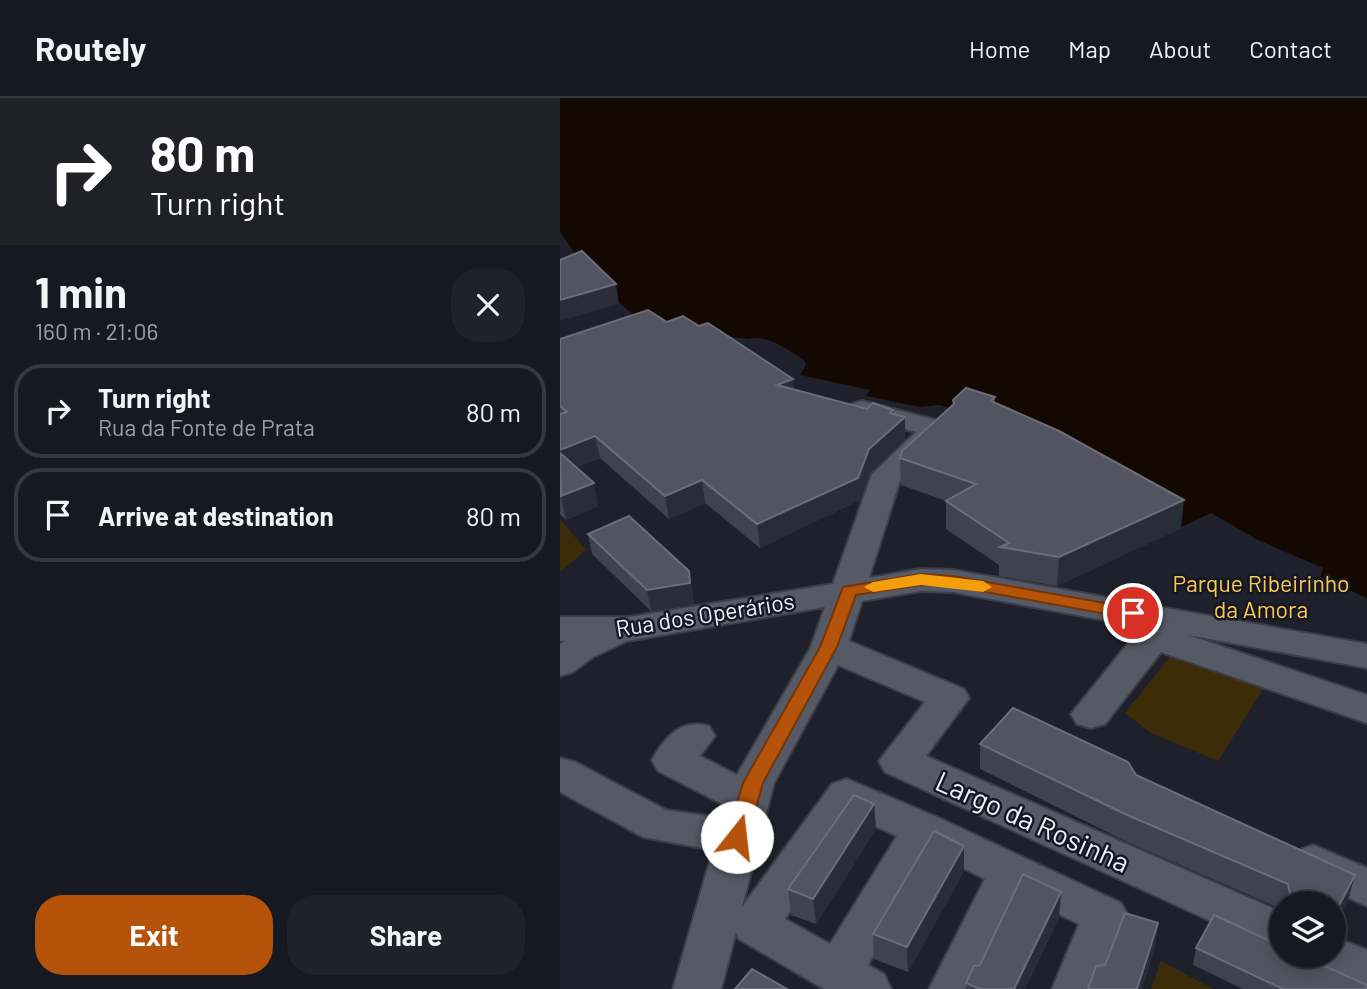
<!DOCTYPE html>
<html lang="en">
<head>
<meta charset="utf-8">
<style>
  :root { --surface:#161921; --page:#1f222a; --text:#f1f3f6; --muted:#9ea0a5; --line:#35383f; --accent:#b45309 }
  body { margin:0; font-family:Barlow,sans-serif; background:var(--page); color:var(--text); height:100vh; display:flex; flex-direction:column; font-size:26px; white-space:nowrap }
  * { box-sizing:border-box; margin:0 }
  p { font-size:23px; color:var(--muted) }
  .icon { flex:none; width:38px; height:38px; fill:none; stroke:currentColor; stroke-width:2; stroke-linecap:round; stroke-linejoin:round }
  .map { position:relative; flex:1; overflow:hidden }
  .panel { display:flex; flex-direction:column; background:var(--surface); width:560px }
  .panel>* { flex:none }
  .top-card { background:#202124; color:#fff; overflow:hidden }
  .tools { position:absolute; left:709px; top:793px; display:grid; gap:14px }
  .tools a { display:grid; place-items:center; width:77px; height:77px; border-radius:50%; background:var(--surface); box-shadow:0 4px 18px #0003,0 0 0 2px var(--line); font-size:35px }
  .pin { position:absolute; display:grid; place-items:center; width:60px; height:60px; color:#fff; margin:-30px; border:4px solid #fff; border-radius:50%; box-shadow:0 2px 7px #0007 }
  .me { position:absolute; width:77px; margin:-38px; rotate:16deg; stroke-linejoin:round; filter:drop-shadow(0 0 5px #0008) }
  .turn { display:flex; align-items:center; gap:24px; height:147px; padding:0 35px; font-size:32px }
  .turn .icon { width:91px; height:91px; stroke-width:2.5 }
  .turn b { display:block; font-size:49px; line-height:60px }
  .round { display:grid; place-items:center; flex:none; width:74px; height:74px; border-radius:28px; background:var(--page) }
  .summary { display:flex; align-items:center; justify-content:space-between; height:119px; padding:0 35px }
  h1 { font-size:42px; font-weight:700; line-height:52px }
  .cta { display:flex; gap:14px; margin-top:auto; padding:14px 35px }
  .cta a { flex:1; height:80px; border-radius:28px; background:var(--accent); color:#fff; font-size:28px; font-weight:700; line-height:80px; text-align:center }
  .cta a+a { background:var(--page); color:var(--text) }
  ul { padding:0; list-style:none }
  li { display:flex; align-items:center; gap:21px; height:94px; margin:0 14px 10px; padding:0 21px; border:4px solid var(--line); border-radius:28px }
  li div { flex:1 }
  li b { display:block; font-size:26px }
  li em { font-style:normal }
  header { display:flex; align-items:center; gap:42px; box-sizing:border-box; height:98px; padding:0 35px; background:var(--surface); border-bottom:2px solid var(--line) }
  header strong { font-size:33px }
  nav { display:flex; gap:38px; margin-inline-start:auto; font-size:24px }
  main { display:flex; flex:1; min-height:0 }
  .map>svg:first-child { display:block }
</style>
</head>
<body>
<header>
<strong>Routely</strong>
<nav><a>Home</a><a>Map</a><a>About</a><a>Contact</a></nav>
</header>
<main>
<section class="panel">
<div class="top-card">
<div class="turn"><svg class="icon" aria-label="right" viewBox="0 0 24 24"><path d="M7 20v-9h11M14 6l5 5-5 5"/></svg><div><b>80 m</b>Turn right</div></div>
</div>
<div class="summary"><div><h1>1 min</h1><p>160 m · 21:06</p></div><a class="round"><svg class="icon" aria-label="close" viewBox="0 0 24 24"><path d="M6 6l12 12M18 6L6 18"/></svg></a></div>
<ul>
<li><svg class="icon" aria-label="right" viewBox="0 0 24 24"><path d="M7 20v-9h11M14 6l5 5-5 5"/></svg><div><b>Turn right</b><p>Rua da Fonte de Prata</p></div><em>80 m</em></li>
<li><svg class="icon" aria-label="arrive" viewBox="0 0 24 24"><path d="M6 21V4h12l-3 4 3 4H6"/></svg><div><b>Arrive at destination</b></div><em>80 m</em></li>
</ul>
<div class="cta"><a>Exit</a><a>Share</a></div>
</section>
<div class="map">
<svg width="807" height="891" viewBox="0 0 807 891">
  <rect width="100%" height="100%" fill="#1e212c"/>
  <g fill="#3c2d08">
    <polygon points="0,421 26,452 0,474"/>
    <polygon points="613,555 705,588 658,663 591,635 565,615"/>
    <polygon points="601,863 649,889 654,891 591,891"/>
  </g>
  <path fill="#140900" d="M0 0H807V500L760 479 763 470 698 442 651 415 621 429 497 360 438 322 379 307 360 309 306 298 310 292 240 277 246 267 244 262C230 253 206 235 188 241L99 230 91 232 33 182 0 134Z"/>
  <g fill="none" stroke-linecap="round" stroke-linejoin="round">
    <g stroke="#3b3e47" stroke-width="4">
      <g id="minor">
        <path d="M302 303 387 325 392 331 341 379 309 480 361 471 393 472 807 546V570L628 537 807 597V625L601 554 545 626 531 630 517 626 511 616 570 543 561 540 556 532 560 525 393 494 361 493 302 503 289 543 404 591 409 600 366 658 721 814V855L325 674 319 663 365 604 278 567 214 685 182 809 272 686 287 681 379 720 561 805 568 818 540 891H492L519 826 461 798 417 891H369L425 781 373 755 308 867 324 876 331 891H264L179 841 176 834 161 891H113L153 752 83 739 0 694V660L15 664 106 712 162 720 166 708 98 673 92 662C105 639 121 620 149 628L155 638 140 658 177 677 251 549 265 509 67 543 33 559 13 574 0 578V546L5 543H0V519H69L273 486 312 376 356 334 292 318 288 312 292 306ZM295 719 337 738 270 846 225 821Z"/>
        <polygon points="753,747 807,770 807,808 737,777 731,765 737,753"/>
        <polygon points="774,839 807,852 807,891 797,891 754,872 748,858 774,858"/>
      </g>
    </g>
    <use href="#minor" fill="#565a67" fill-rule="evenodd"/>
  </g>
  <g fill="#3f424f">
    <polygon points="107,224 234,292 307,311 333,312 334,316 345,341 310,374 300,402 200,450 145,405 109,421 40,360 16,370 38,408 6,422 0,416 0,241"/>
    <polygon points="435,299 435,305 621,430 497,488 439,478 439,467 386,431 386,403 341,387 340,360 393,307 393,302"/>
    <polygon points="28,436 129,473 134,506 91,513 32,456"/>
    <polygon points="420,646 576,677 795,777 788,802 774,829 774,805 721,805 721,811 563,742 420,671"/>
    <polygon points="314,706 316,731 256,826 231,817 228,791"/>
    <polygon points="404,773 348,874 314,861 313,836"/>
    <polygon points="501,794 499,819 465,891 406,891 406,885 420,867"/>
    <polygon points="636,850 807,891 683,891 633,867"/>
  </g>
  <g fill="#2a2d39">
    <polygon points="56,186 59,206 0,223 0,202"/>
    <polygon points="233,281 235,303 217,287"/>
    <polygon points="333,312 334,329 345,319 345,341 310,374 300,402 200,450 197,426 309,351"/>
    <polygon points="35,338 40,360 2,376 0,365 0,352"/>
    <polygon points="142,382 145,405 109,421 105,398"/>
    <polygon points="34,385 38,408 6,422 1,398"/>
    <polygon points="624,402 621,430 497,488 499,459"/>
    <polygon points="129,473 134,506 91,513 87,492"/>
    <polygon points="314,706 316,731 256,826 253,801"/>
    <polygon points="404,748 404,773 348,874 347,849"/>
    <polygon points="795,777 788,802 774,829 774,817"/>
    <polygon points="501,794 499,819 465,891 454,891"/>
    <polygon points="598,825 595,850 582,891 577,891"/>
  </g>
  <g fill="#525561" stroke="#6b6e79" stroke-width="2">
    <polygon points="22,153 56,186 0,202 0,162"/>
    <polygon points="88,212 107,224 123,218 139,228 148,225 233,281 217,287 307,311 313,305 333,312 330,315 345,319 309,351 298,380 197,426 142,382 105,398 35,338 0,352 0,316 7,314 0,308 0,241"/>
    <polygon points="406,290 435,299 431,303 499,333 624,402 499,459 440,449 449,445 386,403 416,386 340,360 342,353 394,306 393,302"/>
    <polygon points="0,355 34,385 1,398"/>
    <polygon points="69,418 129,473 130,485 87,492 28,436"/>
    <polygon points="453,610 568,664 576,677 795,777 774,817 774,805 747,805 730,796 728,786 565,716 420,646"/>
    <polygon points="294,697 314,706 253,801 228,791"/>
    <polygon points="374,733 404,748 347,849 313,836"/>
    <polygon points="463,776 501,794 454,891 420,891 406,885 414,868 420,867"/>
    <polygon points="565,815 598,825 577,891 528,891 536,868 545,867"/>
    <polygon points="654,817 721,848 721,858 742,858 807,887 807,891 723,891 636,850"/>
    <polygon points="192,871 227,891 175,891"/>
  </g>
  <polygon fill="#b45309" stroke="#753606" stroke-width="2" points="361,476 393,478 573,510 582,515 573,521 393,488 361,487 296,497 277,549 203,685 188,739 185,745 177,747 170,745 167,739 183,685 260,549 283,489"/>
  <polygon fill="#f59e0b" points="361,476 423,483 432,489 423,494 361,487 313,494 304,489 313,484"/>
  <g text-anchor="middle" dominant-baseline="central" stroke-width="5" stroke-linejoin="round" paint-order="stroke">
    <g font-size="23" fill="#fdc953" stroke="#151823">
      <text x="701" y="485">Parque Ribeirinho<tspan x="701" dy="26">da Amora</tspan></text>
    </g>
    <g font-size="23" fill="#f0f2fa" stroke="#151823">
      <text transform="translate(145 516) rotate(-9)">Rua dos Operários</text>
    </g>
    <g font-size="28" fill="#f0f2fa" stroke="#151823">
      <text transform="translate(473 723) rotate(24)">Largo da Rosinha</text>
    </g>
  </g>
</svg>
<div class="tools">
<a><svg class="icon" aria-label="layers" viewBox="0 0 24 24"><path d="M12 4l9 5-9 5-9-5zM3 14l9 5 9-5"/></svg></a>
</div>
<div class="pin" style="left:573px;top:515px;background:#d93025"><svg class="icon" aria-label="arrive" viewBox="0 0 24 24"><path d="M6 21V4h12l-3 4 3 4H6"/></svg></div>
<svg class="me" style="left:177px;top:739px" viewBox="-20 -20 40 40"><circle r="19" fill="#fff"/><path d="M0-13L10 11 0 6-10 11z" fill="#b45309"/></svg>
</div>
</main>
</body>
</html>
